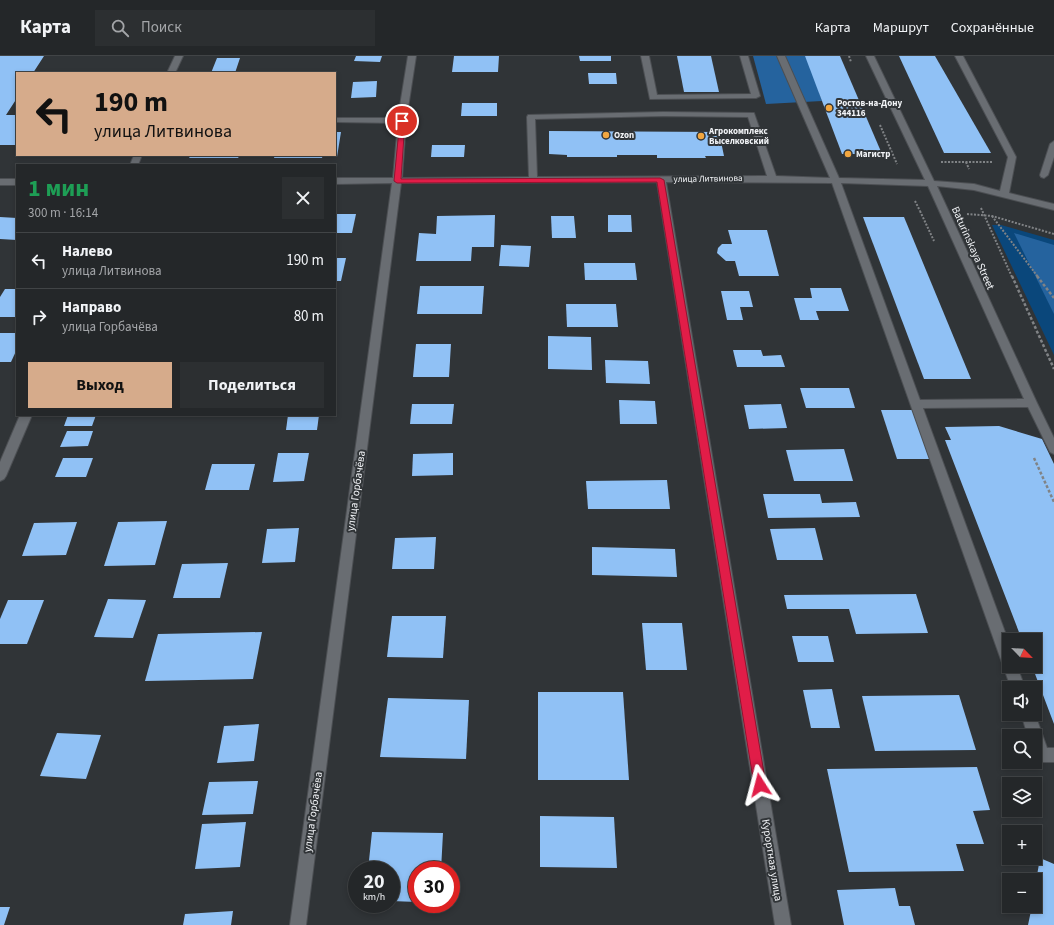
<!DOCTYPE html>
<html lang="ru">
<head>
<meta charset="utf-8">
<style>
  :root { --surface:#242729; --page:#2c2f31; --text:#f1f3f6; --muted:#a3a5a8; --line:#414446; --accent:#d6ab8b }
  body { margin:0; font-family:"Source Sans 3",sans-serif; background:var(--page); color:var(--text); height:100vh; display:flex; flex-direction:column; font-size:15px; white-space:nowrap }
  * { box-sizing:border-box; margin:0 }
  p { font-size:13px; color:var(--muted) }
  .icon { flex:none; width:22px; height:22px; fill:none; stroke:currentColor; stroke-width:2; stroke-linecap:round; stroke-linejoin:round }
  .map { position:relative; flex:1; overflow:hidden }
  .sheet { position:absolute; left:16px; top:108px; width:320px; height:252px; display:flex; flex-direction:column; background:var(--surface); border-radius:0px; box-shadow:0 2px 6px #0003,0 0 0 1px var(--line) }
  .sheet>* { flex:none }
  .banner { position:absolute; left:16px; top:16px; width:320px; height:84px; border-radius:0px; box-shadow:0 2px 6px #0003,0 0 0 1px var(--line); background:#d6ab8b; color:#111; overflow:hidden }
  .needle { width:26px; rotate:115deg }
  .controls { position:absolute; left:1002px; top:577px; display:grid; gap:8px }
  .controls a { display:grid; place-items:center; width:40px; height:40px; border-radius:0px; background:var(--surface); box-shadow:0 2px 6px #0003,0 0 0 1px var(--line); font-size:20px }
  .speed { position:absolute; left:348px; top:805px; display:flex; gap:8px; font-size:20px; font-weight:700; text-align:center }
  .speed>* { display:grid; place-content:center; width:52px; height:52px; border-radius:50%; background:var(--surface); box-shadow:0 2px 6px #0003,0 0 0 1px var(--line); line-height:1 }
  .speed small { font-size:10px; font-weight:400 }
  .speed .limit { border:6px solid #d22; background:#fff; color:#111 }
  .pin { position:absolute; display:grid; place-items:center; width:34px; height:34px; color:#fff; margin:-17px; border:2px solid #fff; border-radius:50%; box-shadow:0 1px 4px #0007 }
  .me { position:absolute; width:44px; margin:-22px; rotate:351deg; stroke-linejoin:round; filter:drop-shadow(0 0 3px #0008) }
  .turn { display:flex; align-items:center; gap:14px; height:84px; padding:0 12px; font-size:18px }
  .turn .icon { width:52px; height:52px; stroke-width:2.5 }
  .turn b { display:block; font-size:28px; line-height:34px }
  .round { display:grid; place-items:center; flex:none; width:42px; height:42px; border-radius:0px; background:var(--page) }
  .summary { display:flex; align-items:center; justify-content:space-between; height:68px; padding:0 12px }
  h1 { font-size:24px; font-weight:700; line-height:30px; color:#1e9e55 }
  .cta { display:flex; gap:8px; margin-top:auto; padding:8px 12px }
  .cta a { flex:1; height:46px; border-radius:0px; background:var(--accent); color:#111; font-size:16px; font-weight:700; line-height:46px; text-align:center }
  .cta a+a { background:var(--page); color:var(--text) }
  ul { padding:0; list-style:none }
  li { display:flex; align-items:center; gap:12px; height:56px; padding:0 12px; border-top:1px solid var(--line) }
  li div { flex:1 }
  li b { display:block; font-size:15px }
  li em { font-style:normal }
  header { display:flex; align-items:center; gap:24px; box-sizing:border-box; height:56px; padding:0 20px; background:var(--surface); border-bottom:1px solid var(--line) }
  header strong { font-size:19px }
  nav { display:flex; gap:22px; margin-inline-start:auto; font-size:14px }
  .search { width:280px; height:36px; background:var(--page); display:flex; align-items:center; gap:10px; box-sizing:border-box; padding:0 14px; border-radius:0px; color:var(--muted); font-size:15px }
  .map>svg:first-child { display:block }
</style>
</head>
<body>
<header>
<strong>Карта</strong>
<div class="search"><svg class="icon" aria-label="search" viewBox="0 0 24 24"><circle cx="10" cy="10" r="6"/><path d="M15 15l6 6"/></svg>Поиск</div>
<nav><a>Карта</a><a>Маршрут</a><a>Сохранённые</a></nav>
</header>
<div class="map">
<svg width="1054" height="869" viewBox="0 0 1054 869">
  <rect width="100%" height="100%" fill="#303437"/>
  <polygon fill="#0a477b" points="992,169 1001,169 1054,184 1054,299"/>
  <g fill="#25639e">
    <polygon points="753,0 807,0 822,45 766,48"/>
    <polygon points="1014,177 1054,189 1054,258"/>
  </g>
  <g fill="#90c1f5">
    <polygon points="0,0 44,0 33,17 17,17 17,42 6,59 17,59 17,89 0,89"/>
    <polygon points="356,0 382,0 380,6 354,5"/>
    <polygon points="454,0 499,0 498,16 452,16"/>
    <polygon points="579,0 611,0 611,5 580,5"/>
    <polygon points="677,0 711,0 719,36 684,36"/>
    <polygon points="805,0 840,0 882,98 842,98"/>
    <polygon points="899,0 935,0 991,97 944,97"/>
    <polygon points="217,2 240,2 235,17 211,17"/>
    <polygon points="588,17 616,17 617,28 589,28"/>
    <polygon points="377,25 376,41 351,42 353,26"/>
    <polygon points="462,47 497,47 497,60 461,60"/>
    <polygon points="549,75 719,76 724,100 705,100 706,102 657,102 657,99 617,99 617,101 567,101 567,99 549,98"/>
    <polygon points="335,76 341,76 337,101 332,100 335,99"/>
    <polygon points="432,89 465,89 464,101 431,101"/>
    <polygon points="191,99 240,99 238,102 189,102"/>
    <polygon points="275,99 323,99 322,102 274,102"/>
    <polygon points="335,158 356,158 352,177 335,177"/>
    <polygon points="495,159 494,191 472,191 471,205 416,205 419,177 436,178 437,160"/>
    <polygon points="608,159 631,159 632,176 608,176"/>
    <polygon points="551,160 574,160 576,182 552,182"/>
    <polygon points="0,161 17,162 17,184 0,183"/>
    <polygon points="863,161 904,161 971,323 924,323"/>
    <polygon points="728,174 767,174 779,220 739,220 735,205 726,205 717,197 718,192 722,188 732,188"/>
    <polygon points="501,189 531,190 529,211 499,210"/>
    <polygon points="335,202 346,202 341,225 335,225"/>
    <polygon points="584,207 635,207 637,224 585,224"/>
    <polygon points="420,230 484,230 482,258 417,258"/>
    <polygon points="810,232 841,232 849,255 816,255 819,264 800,264 794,242 812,242"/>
    <polygon points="5,233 17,233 17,261 0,261 0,241"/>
    <polygon points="721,235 749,235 753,251 740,251 743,264 727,264"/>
    <polygon points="566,248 616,248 618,271 567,271"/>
    <polygon points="0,277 17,277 17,293 11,306 0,306"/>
    <polygon points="548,280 591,281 592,314 548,313"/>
    <polygon points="416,288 451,288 449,321 413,321"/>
    <polygon points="733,294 761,294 763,300 781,299 785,311 737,311"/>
    <polygon points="605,304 648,305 650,328 606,327"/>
    <polygon points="800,332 849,332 855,352 806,352"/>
    <polygon points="619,344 655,345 657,368 620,368"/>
    <polygon points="412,348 454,348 452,368 410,368"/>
    <polygon points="781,348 787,372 749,373 744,349"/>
    <polygon points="881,354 913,354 931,403 897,403"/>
    <polygon points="68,359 96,359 92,370 64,370"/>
    <polygon points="288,359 319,359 317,374 286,374"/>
    <polygon points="999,370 1042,383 1054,408 1054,668 1032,610 1035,610 1035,584 1022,584 945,384 951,384 945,371"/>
    <polygon points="67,375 93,375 88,390 60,391"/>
    <polygon points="844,393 853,425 794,425 786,394"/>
    <polygon points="278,397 309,397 304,425 273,426"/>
    <polygon points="453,397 453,419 412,420 413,398"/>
    <polygon points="63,402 93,402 86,421 55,421"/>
    <polygon points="212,408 255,408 249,434 205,434"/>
    <polygon points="667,424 670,453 588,453 586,425"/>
    <polygon points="763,438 820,438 822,447 856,446 860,461 768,462"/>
    <polygon points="167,465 155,509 104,510 118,466"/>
    <polygon points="77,466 66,499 22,500 34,467"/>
    <polygon points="299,472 295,506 262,507 267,473"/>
    <polygon points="815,472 823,504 777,504 770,473"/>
    <polygon points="436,481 434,513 392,513 395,482"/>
    <polygon points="592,491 675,493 677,521 592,519"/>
    <polygon points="228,507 220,542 173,542 182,508"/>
    <polygon points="916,538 928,577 856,578 849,553 787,553 784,539"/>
    <polygon points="108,543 146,544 133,582 94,581"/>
    <polygon points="8,544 44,544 27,588 0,588 0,563"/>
    <polygon points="392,560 446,560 443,602 387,601"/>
    <polygon points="642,567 682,567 687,614 646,614"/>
    <polygon points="262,576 253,623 145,625 158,578"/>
    <polygon points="792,580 828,580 834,606 798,606"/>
    <polygon points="832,633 840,672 811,672 803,634"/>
    <polygon points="538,636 623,636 629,724 538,724"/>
    <polygon points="959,639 976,694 875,695 862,640"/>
    <polygon points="388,642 469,644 466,703 380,701"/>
    <polygon points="259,668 254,705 217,707 224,670"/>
    <polygon points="57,677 101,679 86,723 40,720"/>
    <polygon points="977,711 990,754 973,755 984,788 956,788 964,815 849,816 827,713"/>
    <polygon points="258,725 253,758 202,759 209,726"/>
    <polygon points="540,760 614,761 617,812 540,811"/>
    <polygon points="246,766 240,811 195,813 202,768"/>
    <polygon points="372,776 443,777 441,814 417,814 417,846 391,845 391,814 368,814"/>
    <polygon points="1040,802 1054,808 1054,869 1028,869 1032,850 1035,850 1035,831"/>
    <polygon points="895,832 899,850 910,850 915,869 844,869 837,834"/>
    <polygon points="0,851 10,851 4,869 0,869"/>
    <polygon points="233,855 231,869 183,869 185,858"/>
  </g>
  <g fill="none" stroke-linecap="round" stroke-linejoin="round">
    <g stroke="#4c4f53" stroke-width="2">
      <g id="minor">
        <polygon points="175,0 183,0 175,17 167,17"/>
        <path d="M408 0H416L406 65 402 122 529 121 527 61 528 59 663 56 754 57 776 120 830 122 777 0H785L839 122 925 124 866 0H874L934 125 974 128 1000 135 1008 101 955 0H963L1016 101 1009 137 1054 148V154L974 134 937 130 1037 347 1054 382V398L1050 396 1028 351 923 352 1009 587V610H1017L1025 632H1011L832 127 666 126 791 869H775L657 126 401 127 306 869H290L392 127 335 128V122H393L398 67 335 66V62H398ZM663 60 748 61 767 120 537 121 535 63ZM841 127 928 130 1024 343 920 344Z"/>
        <polygon points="641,0 649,0 657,39 751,38 740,0 748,0 760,40 756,42 650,43"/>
        <polygon points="1054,85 1054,101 1048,119 1044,122 1041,121 1040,119 1050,88"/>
        <polygon points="134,99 142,99 138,109 130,109"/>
        <rect x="0" y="123" width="17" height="6"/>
        <polygon points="20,359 32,359 6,420 4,423 0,425 0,406"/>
        <polygon points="1021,658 1035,658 1047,692 1054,692 1054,706 1042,706 1037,704 1035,700 1035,680 1028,680"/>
      </g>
    </g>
    <g stroke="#808386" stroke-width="2" stroke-dasharray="2 1.5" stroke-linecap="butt">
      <polyline points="849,0 851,6"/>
      <polyline points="880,69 897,108"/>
      <polyline points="941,106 992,106"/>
      <polyline points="966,106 969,113"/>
      <polyline points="915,145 920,155"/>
      <polyline points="981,152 1012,221"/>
      <polyline points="920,155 934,185"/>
      <polyline points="967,158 992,160 1054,178"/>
      <polyline points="992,160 1038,221"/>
    </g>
    <g stroke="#808386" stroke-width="2.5" stroke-dasharray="3 2" stroke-linecap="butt">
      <polyline points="1012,220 1054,313"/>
      <polyline points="1037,220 1054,242"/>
      <polyline points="1034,402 1054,446"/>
    </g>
    <use href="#minor" fill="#696d72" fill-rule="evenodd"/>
  </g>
  <polygon fill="#e11d48" stroke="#92132f" points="400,63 405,65 401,123 660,122 664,124 766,729 764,733 760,735 756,733 754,729 657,126 397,127 394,125"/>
  <g fill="#f1a640" stroke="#303437" stroke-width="1.5">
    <circle cx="829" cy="52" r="4"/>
    <circle cx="606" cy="79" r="4"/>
    <circle cx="701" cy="80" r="4"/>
    <circle cx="848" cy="98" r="4"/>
  </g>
  <g text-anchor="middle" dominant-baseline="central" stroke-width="4" stroke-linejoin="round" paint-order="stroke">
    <g font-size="9" font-weight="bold" fill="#f2f4f7" stroke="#303437" text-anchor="start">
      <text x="837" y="47">Ростов-на-Дону<tspan x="837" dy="10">344116</tspan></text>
      <text x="709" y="75">Агрокомплекс<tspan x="709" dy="10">Выселковский</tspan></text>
      <text x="614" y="79">Ozon</text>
      <text x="856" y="98">Магистр</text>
    </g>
    <g font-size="9" fill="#f2f4f7" stroke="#303437">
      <text transform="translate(708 123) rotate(-1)">улица Литвинова</text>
    </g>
    <g font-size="11" fill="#f2f4f7" stroke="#303437">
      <text transform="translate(973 192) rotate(66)">Baturinskaya Street</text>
      <text transform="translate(356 435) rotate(-82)">улица Горбачёва</text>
      <text transform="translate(313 756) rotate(-82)">улица Горбачёва</text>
      <text transform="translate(772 804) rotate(81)">Курортная улица</text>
    </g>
  </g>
</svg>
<div class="controls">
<a><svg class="needle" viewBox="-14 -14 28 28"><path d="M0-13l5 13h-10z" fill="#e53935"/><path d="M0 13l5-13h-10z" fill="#a3a5a8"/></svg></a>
<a><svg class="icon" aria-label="sound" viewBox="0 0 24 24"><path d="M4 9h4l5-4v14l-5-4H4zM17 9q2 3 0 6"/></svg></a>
<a><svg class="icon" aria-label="search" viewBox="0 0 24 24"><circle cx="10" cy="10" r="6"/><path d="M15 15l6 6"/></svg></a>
<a><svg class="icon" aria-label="layers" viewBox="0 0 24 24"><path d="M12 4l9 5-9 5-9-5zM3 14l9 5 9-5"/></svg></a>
<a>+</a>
<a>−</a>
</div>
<div class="speed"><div>20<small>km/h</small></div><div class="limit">30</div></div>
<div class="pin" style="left:402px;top:65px;background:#d93025"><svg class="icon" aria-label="arrive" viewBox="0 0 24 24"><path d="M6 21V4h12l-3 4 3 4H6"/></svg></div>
<svg class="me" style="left:760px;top:729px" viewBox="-20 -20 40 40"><path d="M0-17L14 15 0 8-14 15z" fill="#e11d48" stroke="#fff" stroke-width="4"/></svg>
<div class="banner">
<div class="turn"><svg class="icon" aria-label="left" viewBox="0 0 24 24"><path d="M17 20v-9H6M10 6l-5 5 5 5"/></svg><div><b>190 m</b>улица Литвинова</div></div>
</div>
<section class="sheet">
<div class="summary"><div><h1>1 мин</h1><p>300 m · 16:14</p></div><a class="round"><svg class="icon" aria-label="close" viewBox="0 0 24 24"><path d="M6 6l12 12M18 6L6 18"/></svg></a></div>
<ul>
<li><svg class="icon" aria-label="left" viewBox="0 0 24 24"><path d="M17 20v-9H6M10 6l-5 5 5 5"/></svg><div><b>Налево</b><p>улица Литвинова</p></div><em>190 m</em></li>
<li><svg class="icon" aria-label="right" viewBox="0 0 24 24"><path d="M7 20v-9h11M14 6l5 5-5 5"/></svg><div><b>Направо</b><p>улица Горбачёва</p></div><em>80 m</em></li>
</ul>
<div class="cta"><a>Выход</a><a>Поделиться</a></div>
</section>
</div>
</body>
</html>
